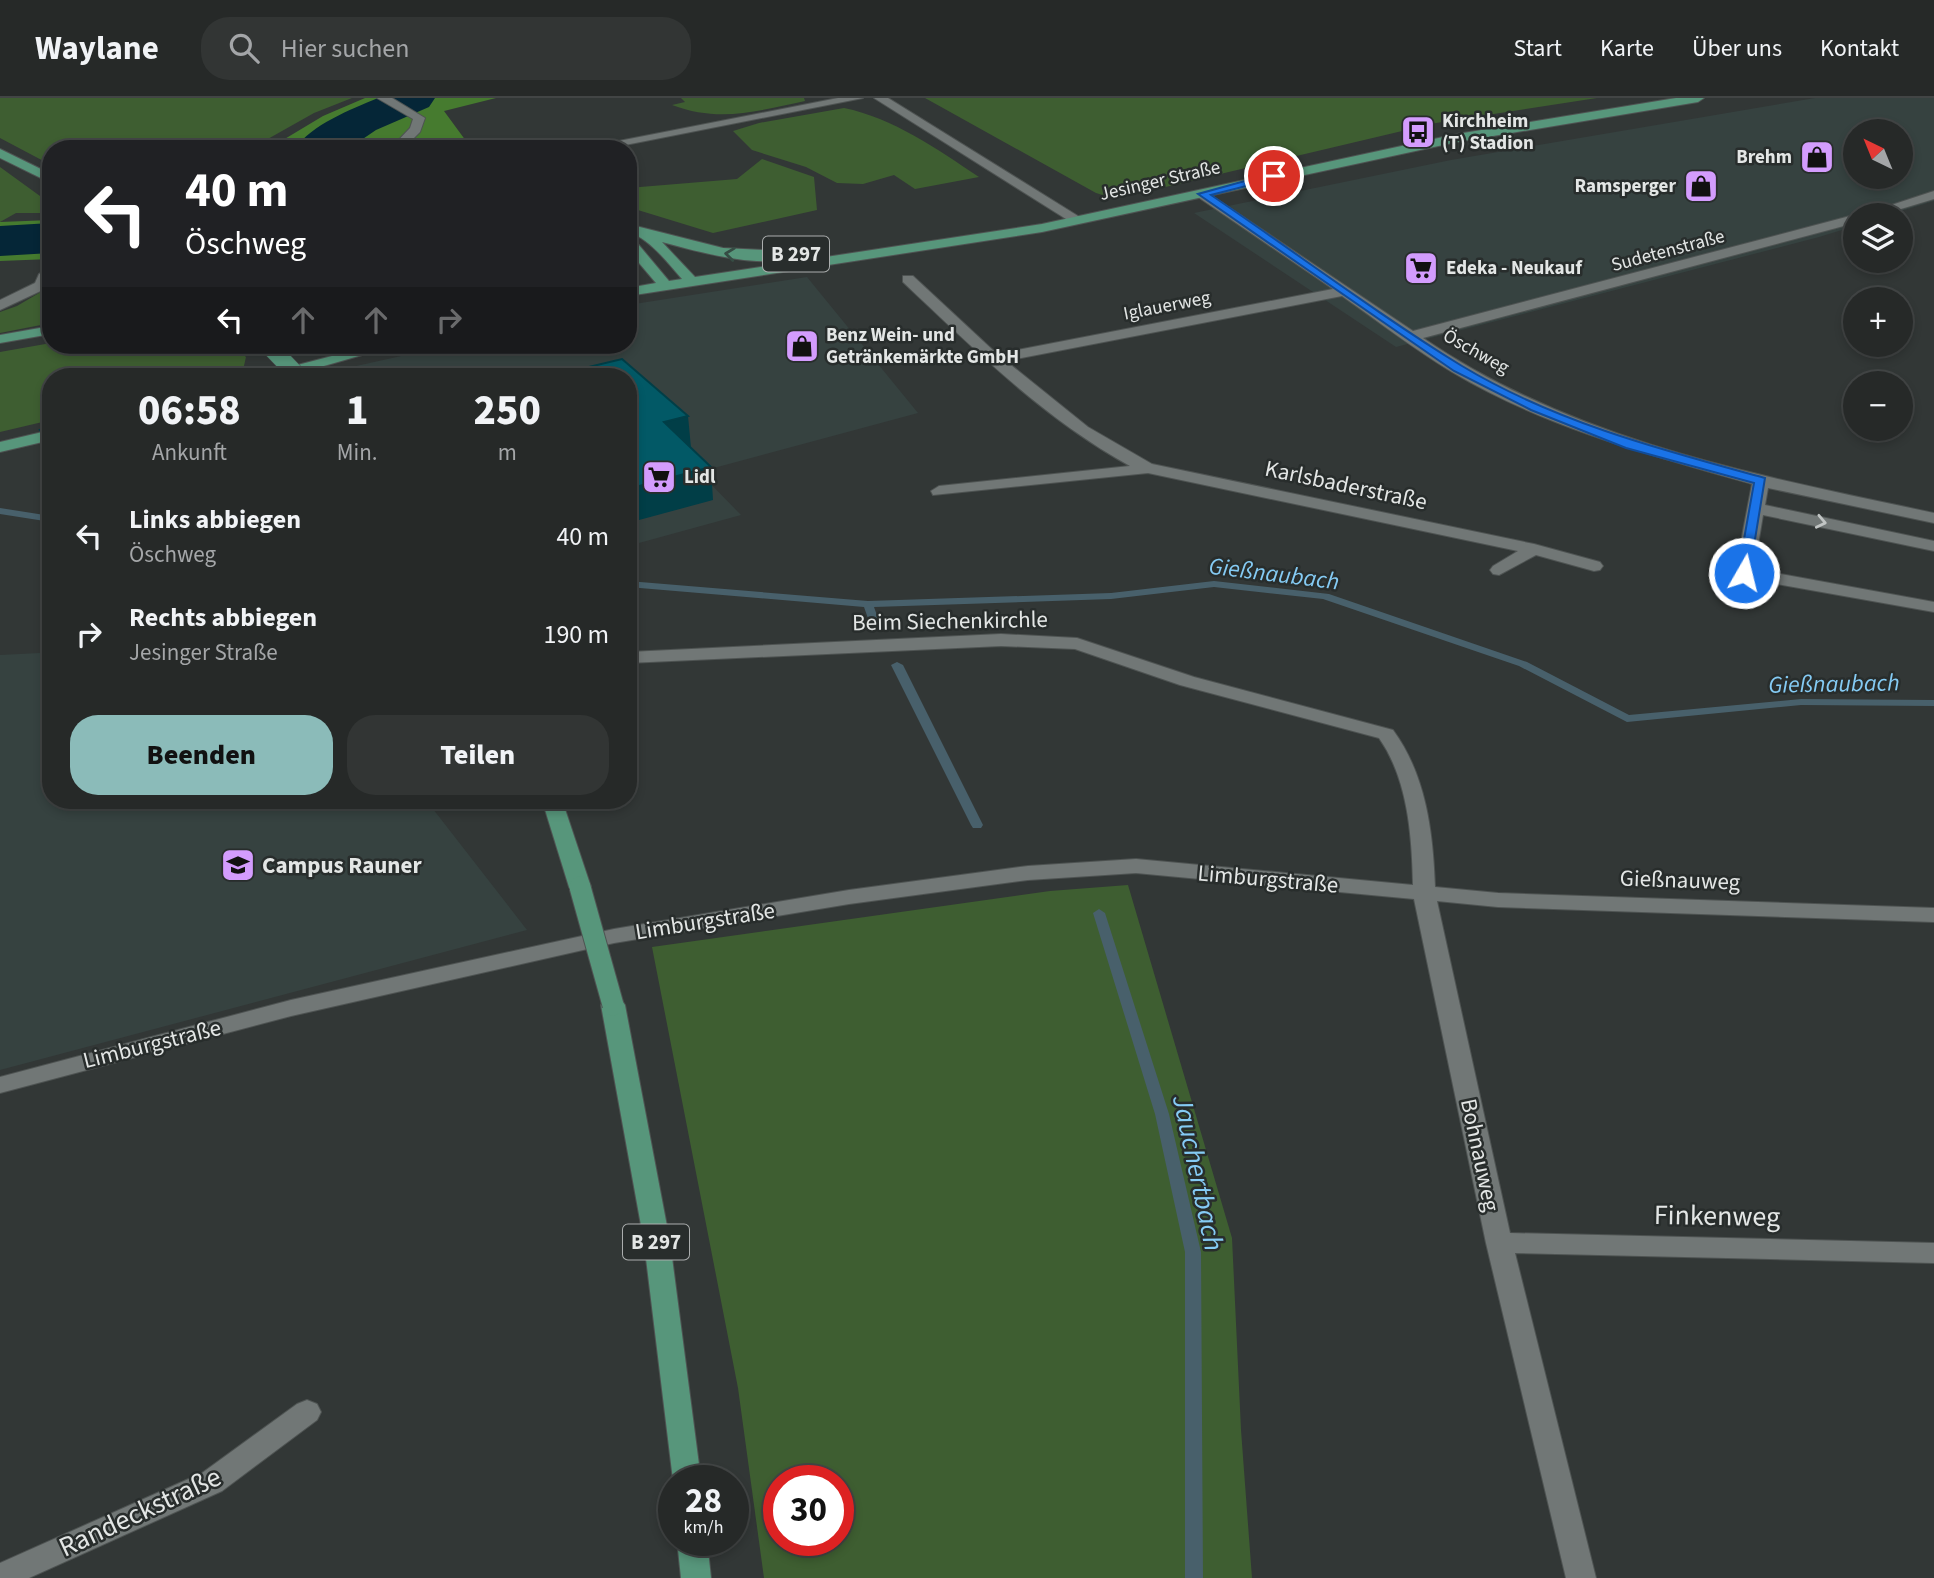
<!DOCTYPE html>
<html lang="de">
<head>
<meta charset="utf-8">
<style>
  :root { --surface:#262928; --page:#323534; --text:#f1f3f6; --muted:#a4a6a8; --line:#424545; --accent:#8bbbb9 }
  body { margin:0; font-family:"Source Sans 3",sans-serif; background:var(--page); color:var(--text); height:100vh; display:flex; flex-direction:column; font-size:26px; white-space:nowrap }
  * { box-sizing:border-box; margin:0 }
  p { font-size:23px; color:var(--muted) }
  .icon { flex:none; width:38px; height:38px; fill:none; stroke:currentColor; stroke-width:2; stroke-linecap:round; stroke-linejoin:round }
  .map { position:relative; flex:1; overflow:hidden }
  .panel { position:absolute; left:42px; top:270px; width:595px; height:441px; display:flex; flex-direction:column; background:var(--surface); border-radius:28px; box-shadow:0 4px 10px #0003,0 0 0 2px var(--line) }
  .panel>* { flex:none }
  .guide { position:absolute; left:42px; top:42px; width:595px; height:214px; border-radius:28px; box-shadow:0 4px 10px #0003,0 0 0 2px var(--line); background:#202124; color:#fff; overflow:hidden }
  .needle { width:46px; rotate:317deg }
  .buttons { position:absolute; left:1843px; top:21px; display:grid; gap:14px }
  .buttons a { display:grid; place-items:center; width:70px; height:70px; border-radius:50%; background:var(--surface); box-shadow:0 4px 10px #0003,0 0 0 2px var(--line); font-size:35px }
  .speed { position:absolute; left:658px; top:1367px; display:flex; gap:14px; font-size:35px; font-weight:700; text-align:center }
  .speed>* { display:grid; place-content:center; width:91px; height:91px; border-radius:50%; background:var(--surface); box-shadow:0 4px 10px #0003,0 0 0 2px var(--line); line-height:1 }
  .speed small { font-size:18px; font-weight:400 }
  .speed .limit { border:10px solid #d22; background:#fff; color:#111 }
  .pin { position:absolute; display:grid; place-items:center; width:60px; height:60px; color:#fff; margin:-30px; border:4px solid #fff; border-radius:50%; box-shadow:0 2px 7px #0007 }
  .me { position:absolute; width:77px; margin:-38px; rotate:8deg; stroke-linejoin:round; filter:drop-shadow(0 0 5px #0008) }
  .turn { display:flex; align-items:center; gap:24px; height:147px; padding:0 28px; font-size:32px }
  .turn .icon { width:91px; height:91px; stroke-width:2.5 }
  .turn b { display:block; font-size:49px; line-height:60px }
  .lanes { display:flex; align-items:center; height:66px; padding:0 28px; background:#0003; justify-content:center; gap:35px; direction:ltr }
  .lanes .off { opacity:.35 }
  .eta { display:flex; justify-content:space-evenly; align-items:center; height:119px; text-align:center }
  .eta b { font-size:42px; font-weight:800; line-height:49px }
  .primary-button { display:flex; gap:14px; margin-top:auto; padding:14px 28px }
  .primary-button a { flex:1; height:80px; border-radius:28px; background:var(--accent); color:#111; font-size:28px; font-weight:800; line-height:80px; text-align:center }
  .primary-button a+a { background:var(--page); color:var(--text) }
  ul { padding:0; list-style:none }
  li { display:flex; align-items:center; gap:21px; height:98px; padding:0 28px }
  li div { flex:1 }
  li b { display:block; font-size:26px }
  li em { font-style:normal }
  header { display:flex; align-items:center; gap:42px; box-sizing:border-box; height:98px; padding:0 35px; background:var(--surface); border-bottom:2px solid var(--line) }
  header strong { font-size:33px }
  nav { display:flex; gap:38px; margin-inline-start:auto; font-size:24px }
  .search { width:490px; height:63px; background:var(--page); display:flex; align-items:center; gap:18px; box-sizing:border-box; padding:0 24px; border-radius:28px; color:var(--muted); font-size:26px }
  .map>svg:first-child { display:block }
</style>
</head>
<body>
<header>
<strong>Waylane</strong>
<div class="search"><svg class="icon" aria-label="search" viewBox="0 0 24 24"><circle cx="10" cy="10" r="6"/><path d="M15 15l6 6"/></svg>Hier suchen</div>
<nav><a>Start</a><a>Karte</a><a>Über uns</a><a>Kontakt</a></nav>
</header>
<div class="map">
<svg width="1934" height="1480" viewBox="0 0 1934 1480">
  <rect width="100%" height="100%" fill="#323736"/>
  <g fill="#364240" fill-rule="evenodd">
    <path d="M1815 0H1934V103L1888 117H1855V128L1819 139 1396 249 1194 115 1451 62ZM1855 33H1900V79H1855Z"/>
    <polygon points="807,179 918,315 699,374 741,417 628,448 628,278 361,278 352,269 450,247 628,247 628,207"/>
    <polygon points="40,555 51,557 51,702 426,702 527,832 0,972 0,557"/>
  </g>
  <g fill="#3e5e31" fill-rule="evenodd">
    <polygon points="0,0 352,0 314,15 250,51 51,51 51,67 0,40"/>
    <path d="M681 0H804L805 3C757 13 720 25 672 7L685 4Z"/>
    <polygon points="925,0 1597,0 1436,25 1140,95 1109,99 1096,95"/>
    <path d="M844 10C893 20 937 51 979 79L915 91 894 77 863 86 837 85 806 69 752 52 733 33 759 25Z"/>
    <polygon points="762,61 814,79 817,112 713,135 628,109 628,90 737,81"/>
    <polygon points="0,69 51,106 51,115 16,115 0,124"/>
    <polygon points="51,188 51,225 0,235 0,214 17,208"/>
    <polygon points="51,245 233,247 246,259 243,272 219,278 51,278 51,322 0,334 0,254"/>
    <path d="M1128 787 1232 1140 1241 1332 1252 1480H764L738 1290 652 849 1050 793ZM779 1382H838V1442H779Z"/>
  </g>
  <g fill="#467b2f">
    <polygon points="365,0 496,0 444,13 466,43 432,51 268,51 323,18"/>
    <polygon points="51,122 51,161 0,163 0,124"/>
  </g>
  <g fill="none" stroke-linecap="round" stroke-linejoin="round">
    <g fill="#48606b" fill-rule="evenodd">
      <polygon points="0,410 51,418 51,424 0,416"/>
      <polygon points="628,483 868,503 1111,495 1214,483 1329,496 1527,564 1629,617 1801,601 1934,602 1934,608 1801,607 1627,624 1519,568 1323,501 1214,489 1111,501 874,509 880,526 875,529 870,526 864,509 628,489"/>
      <polygon points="897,564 903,567 983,727 981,730 973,730 971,727 891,567"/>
      <polygon points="1099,811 1105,815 1169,1016 1201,1154 1203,1480 1185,1480 1185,1154 1155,1016 1093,815"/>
    </g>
    <g fill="#052637" fill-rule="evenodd">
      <path d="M378 0H435L429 9 376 32 348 51H295C312 26 350 12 378 0Z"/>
      <polygon points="51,125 51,155 0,158 0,128"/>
    </g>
    <g stroke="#4e5352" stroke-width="2">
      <g id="minor">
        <polygon points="377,0 392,0 425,20 420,34 403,51 390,51 410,30 413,21"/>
        <polygon points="838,0 863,0 605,51 578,51"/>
        <polygon points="874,0 888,0 1086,123 1074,126"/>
        <path d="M1203 92 1413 233 1850 118 1856 117 1855 125 1423 240C1575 344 1757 377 1934 415V425L1768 390 1765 407 1934 443V453L1763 417 1754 471 1934 504V514L1738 479 1735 475 1752 386C1650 357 1544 329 1452 274 1414 251 1379 224 1342 198L1006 263 1088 329 1152 366 1534 446 1600 464 1603 468 1600 472 1594 473 1536 457 1499 477 1493 476 1490 472 1493 468 1518 453 1148 375 933 397 931 393 939 388 1130 368C1044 321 974 251 903 184V178H913L997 256 1333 191 1198 99V93Z"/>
        <polygon points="1934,93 1934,101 1881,117 1861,117"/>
        <polygon points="51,170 47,190 0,212 0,202 35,185 39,176"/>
        <path d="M1001 536 1077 540 1194 579 1393 632C1426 677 1433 734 1435 789L1498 795 1934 810V824L1498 809 1437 803 1510 1135 1934 1145V1165L1515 1155 1596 1480H1566L1486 1145 1414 801 1136 775 1028 782 849 806 614 845 291 918 0 995V979L291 902 614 831 849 792 1028 768 1136 761 1413 787C1412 738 1408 681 1379 640L1180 587 1075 551 1001 548 628 565 629 554Z"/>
        <polygon points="307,1302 317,1306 321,1314 317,1322 222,1393 29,1480 0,1480 0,1465 202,1375 297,1306"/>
      </g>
    </g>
    <g stroke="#4e5352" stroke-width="2">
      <g id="major">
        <path d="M1676 0H1704L1698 4 1457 44 1042 134 628 198V190L656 185 628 152V139L633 140 669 183 682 181C667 164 649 140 628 134V126L723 150 782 153 789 157C768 174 688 151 662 144L695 179 1042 126 1457 36Z"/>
        <polygon points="0,51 51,76 51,85 0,60"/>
        <polygon points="51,228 51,236 0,245 0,237"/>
        <polygon points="374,247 397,247 289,278 264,278 267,275"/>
        <polygon points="51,332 51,342 0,354 0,344"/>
        <polygon points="542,702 562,702 591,789 588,794 572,794 569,789"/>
        <polygon points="613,899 621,901 625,907 670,1144 701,1382 674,1384 673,1382 644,1144 601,907 605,901"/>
        <polygon points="677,1442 707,1442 711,1480 681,1480"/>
      </g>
    </g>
    <use href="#minor" fill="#717776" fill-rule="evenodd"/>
    <use href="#major" fill="#57967b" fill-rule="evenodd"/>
    <g stroke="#4e5352" stroke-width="14" stroke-linecap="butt">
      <polyline id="major-bridge-far2" points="269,248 274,253"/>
    </g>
    <g stroke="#4e5352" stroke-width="18" stroke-linecap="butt">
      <polyline id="major-bridge-far1" points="272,251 298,278"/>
    </g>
    <g stroke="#4e5352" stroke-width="23" stroke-linecap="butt">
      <polyline id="major-bridge" points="580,789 613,907"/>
    </g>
    <use href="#major-bridge-far2" stroke="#57967b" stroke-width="13"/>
    <use href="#major-bridge-far1" stroke="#57967b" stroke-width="17"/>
    <use href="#major-bridge" stroke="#57967b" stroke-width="21"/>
  </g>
  <polygon fill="#024d58" points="51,328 51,366 49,364 40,332"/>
  <g fill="#013e47">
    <polygon points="688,318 691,350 664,324"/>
    <polygon points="711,369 713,402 628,425 628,391"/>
  </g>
  <g fill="#025966" stroke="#013e47" stroke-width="2">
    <polygon points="622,261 688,318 664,324 711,369 628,391 628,278 551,278"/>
    <polygon points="51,328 51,344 40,332"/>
  </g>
  <defs><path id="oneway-chevron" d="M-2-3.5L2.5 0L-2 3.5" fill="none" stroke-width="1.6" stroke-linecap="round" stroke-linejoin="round" transform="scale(1.75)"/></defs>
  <use stroke="#364c44" href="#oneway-chevron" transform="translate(730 156) rotate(-173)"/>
  <use stroke="#c1c5c4" href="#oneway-chevron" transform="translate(1821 424) rotate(12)"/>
  <path fill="#1a73e8" stroke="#114b97" stroke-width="2" d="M1274 75 1278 80 1211 97C1294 153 1377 216 1462 268 1555 324 1662 352 1765 380L1749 478 1738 475 1754 385 1626 350 1531 312 1454 273 1198 96Z"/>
  <defs>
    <g id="bus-square" transform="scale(1.75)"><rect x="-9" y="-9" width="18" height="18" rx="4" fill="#d39cfd" stroke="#282d2c"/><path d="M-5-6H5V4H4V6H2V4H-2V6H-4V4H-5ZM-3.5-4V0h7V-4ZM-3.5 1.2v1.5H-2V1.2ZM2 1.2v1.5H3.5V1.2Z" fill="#111"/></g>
    <g id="shop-square" transform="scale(1.75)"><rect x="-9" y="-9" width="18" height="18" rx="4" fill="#d39cfd" stroke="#282d2c"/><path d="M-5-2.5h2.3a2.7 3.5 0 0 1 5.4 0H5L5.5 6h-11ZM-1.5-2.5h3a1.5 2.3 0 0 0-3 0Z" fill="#111"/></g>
    <g id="supermarket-square" transform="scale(1.75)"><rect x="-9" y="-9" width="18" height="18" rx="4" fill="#d39cfd" stroke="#282d2c"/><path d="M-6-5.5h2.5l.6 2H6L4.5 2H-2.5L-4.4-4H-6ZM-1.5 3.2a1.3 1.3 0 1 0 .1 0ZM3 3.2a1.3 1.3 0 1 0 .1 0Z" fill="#111"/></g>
    <g id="school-square" transform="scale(1.75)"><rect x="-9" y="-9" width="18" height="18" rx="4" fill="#d39cfd" stroke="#282d2c"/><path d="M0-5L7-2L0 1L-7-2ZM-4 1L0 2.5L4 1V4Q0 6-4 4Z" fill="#111"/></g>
  </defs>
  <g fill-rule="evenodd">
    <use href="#bus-square" x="1418" y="34"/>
    <use href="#shop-square" x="1817" y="59"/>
    <use href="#shop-square" x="1701" y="88"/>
    <use href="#supermarket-square" x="1421" y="170"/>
    <use href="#shop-square" x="802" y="248"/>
    <use href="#supermarket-square" x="659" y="379"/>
    <use href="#school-square" x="238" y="767"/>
  </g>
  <g text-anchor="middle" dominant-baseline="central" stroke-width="5" stroke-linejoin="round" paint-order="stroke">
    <g font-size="19" font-weight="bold" fill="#e3e6e5" stroke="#282d2c" text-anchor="start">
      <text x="1442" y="23">Kirchheim<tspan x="1442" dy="22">(T) Stadion</tspan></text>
      <text x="1792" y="59" text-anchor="end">Brehm</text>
      <text x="1676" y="88" text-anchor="end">Ramsperger</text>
      <text x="1446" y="170">Edeka - Neukauf</text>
      <text x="826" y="237">Benz Wein- und<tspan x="826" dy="22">Getränkemärkte GmbH</tspan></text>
      <text x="684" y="379">Lidl</text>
    </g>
    <g font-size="19" fill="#e3e6e5" stroke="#282d2c">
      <text transform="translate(1160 83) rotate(-13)">Jesinger Straße</text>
      <text transform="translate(1668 153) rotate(-15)">Sudetenstraße</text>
      <text transform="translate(1167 208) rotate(-11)">Iglauerweg</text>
      <text transform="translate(1476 254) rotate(29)">Öschweg</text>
    </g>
    <g fill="#282d2c" stroke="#abaeae" stroke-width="2">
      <rect x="763" y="138.5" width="66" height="35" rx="5"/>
      <rect x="623" y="1126.5" width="66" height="35" rx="5"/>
    </g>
    <g font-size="21" font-weight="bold" fill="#e3e6e5">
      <text x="796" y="156">B 297</text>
      <text x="656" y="1144">B 297</text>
    </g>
    <g font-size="23" fill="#e3e6e5" stroke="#282d2c">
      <text transform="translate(1346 387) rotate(12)">Karlsbaderstraße</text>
      <text transform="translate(950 523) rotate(-1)">Beim Siechenkirchle</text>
      <text transform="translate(1268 781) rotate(5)">Limburgstraße</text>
      <text transform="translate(1680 782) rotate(2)">Gießnauweg</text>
      <text transform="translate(705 823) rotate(-9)">Limburgstraße</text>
      <text transform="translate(152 946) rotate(-14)">Limburgstraße</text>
      <text transform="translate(1480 1057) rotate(78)">Bohnauweg</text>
    </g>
    <g font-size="23" font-weight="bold" fill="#e3e6e5" stroke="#282d2c" text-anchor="start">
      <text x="262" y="767">Campus Rauner</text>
    </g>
    <g font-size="24" font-style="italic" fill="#85cbf4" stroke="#282d2c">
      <text transform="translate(1274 476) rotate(7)">Gießnaubach</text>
      <text transform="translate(1834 586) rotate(-1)">Gießnaubach</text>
    </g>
    <g font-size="28" font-style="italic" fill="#85cbf4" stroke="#282d2c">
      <text transform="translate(1198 1075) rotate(78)">Jauchertbach</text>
    </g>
    <g font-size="28" fill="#e3e6e5" stroke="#282d2c">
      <text transform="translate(1717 1118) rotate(1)">Finkenweg</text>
      <text transform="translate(140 1414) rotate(-25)">Randeckstraße</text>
    </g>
  </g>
</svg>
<div class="buttons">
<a><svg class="needle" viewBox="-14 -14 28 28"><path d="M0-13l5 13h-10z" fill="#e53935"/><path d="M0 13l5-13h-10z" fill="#a4a6a8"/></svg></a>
<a><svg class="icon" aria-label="layers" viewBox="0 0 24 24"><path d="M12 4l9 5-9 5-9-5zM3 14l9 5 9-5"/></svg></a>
<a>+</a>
<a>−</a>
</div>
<div class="speed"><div>28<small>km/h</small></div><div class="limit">30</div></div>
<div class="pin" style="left:1274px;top:78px;background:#d93025"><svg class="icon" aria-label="arrive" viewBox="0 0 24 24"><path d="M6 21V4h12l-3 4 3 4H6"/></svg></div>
<svg class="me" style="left:1744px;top:475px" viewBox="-20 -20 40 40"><circle r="17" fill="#1a73e8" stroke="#fff" stroke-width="3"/><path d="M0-11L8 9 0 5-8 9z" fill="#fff"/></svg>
<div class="guide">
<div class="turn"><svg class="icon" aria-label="left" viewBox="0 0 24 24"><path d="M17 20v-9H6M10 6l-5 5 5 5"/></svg><div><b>40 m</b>Öschweg</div></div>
<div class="lanes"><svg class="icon" aria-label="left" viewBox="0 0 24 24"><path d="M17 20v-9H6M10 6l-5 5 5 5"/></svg><svg class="icon off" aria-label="ahead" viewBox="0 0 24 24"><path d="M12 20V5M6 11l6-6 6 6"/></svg><svg class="icon off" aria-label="ahead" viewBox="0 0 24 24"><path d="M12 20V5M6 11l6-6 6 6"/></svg><svg class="icon off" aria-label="right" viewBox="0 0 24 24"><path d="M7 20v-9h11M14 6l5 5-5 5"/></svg></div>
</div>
<section class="panel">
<div class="eta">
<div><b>06:58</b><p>Ankunft</p></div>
<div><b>1</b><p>Min.</p></div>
<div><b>250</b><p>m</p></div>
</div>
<ul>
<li><svg class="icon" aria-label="left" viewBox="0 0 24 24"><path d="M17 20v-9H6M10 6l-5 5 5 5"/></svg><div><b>Links abbiegen</b><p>Öschweg</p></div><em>40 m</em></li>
<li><svg class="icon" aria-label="right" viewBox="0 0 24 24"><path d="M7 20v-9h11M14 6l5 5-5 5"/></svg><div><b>Rechts abbiegen</b><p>Jesinger Straße</p></div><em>190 m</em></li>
</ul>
<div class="primary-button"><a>Beenden</a><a>Teilen</a></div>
</section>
</div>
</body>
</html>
